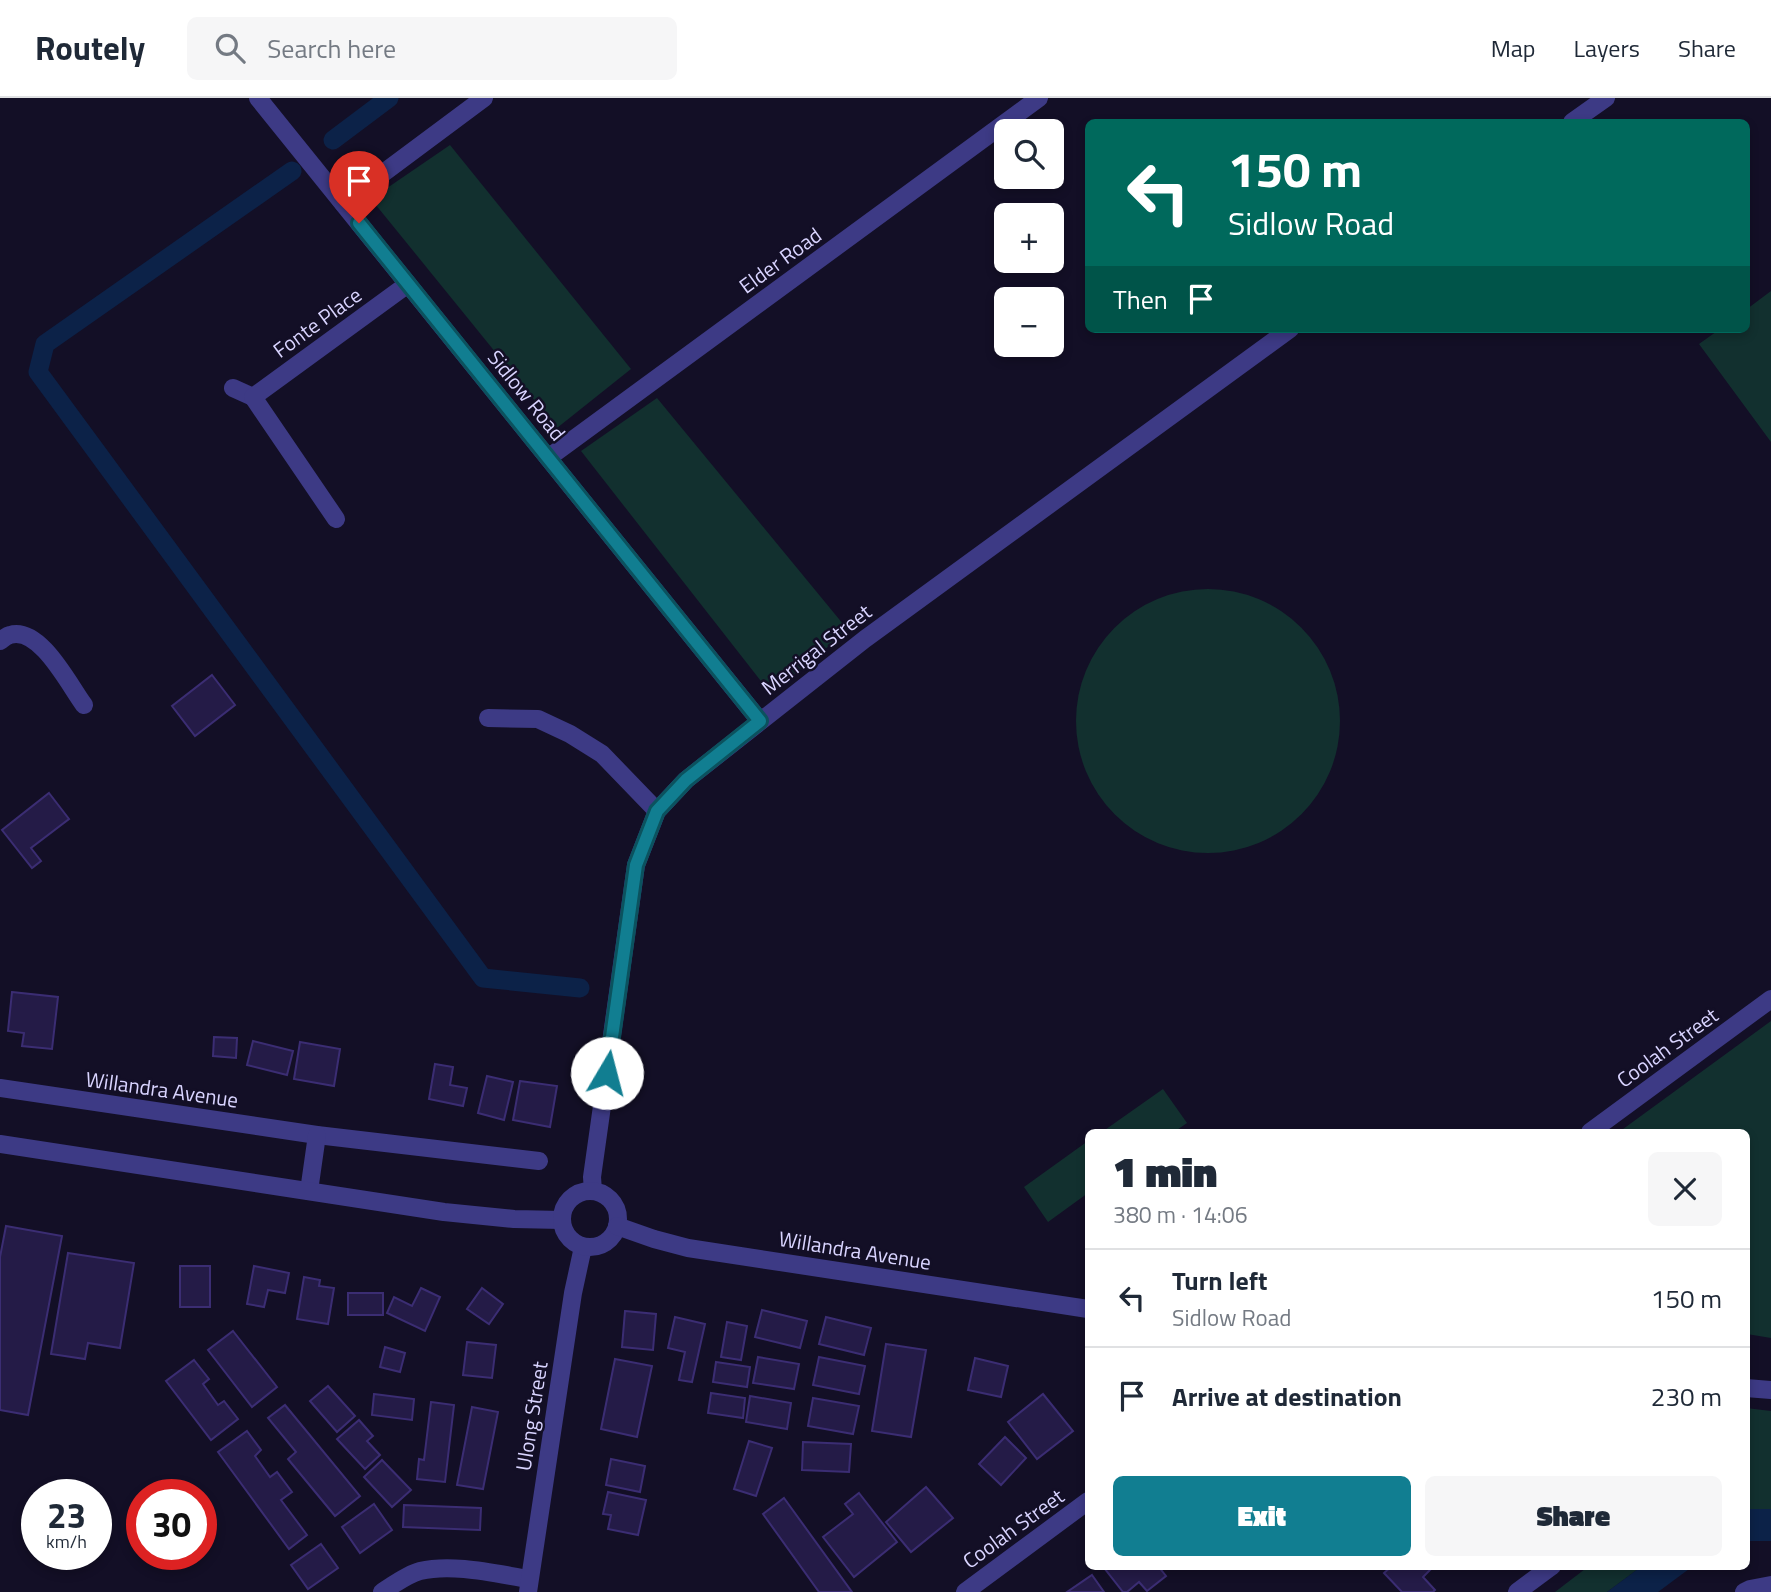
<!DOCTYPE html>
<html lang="en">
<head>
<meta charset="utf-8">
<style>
  :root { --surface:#fff; --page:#f6f6f7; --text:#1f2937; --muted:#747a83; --line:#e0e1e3; --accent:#117e91 }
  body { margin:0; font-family:"Titillium Web",sans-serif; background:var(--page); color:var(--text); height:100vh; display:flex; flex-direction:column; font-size:26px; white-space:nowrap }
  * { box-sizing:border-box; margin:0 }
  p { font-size:23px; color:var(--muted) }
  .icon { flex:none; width:38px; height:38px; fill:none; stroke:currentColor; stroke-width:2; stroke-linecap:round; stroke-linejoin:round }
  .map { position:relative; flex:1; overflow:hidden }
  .drawer { position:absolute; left:1085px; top:1031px; width:665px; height:441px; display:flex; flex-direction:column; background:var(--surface); border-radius:10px; box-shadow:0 4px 10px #0003 }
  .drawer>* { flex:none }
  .banner { position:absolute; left:1085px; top:21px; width:665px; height:214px; border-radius:10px; box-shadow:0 4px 10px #0003; background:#00695c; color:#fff; overflow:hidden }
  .fabs { position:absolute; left:994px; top:21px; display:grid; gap:14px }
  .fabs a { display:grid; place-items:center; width:70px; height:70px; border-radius:10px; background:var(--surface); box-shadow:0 4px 10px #0003; font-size:35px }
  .speed { position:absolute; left:21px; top:1381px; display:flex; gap:14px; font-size:35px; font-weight:700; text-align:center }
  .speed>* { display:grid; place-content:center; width:91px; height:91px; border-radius:50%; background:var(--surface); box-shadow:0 4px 10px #0003; line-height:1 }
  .speed small { font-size:18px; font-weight:400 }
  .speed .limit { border:10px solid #d22; background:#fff; color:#111 }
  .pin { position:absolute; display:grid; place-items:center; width:60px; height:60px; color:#fff; margin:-72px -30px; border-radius:50% 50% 50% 0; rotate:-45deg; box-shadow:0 0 7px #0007 }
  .pin .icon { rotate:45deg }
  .me { position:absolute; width:77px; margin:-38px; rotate:8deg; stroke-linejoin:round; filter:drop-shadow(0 0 5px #0008) }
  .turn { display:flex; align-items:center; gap:24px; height:147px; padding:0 28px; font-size:32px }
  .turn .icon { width:91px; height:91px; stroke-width:2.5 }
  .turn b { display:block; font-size:49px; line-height:60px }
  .then { display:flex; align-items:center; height:66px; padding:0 28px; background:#0003; gap:14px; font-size:26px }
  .round { display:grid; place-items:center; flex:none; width:74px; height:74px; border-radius:10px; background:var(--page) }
  .head { display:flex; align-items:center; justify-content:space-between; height:119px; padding:0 28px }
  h1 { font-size:42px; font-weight:800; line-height:52px }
  .cta { display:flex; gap:14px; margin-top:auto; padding:14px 28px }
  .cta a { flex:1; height:80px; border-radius:10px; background:var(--accent); color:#fff; font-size:28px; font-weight:800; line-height:80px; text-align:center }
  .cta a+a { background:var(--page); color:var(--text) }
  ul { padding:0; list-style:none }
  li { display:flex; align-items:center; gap:21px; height:98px; padding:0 28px; border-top:2px solid var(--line) }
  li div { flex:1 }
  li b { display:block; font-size:26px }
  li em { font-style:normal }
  header { display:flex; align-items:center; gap:42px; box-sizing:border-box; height:98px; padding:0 35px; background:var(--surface); border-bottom:2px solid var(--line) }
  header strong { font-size:33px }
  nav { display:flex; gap:38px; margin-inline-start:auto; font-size:24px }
  .search { width:490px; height:63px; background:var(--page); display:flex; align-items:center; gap:18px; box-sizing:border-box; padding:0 24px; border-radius:10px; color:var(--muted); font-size:26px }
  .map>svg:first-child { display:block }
</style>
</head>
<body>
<header>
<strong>Routely</strong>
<div class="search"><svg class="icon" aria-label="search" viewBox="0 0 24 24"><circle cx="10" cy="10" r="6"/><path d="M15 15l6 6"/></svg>Search here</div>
<nav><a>Map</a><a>Layers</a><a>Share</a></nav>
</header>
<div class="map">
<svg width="1771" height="1494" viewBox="0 0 1771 1494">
  <rect width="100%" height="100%" fill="#130f26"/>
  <g fill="#12302f">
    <polygon points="450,47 631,271 557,330 371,101"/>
    <polygon points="1771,193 1771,344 1699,246 1720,231 1746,231 1747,211"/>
    <polygon points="657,300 848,532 771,596 581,353"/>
    <circle cx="1208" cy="623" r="132"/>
    <polygon points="1771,923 1771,1240 1747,1236 1746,1034 1619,1034"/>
    <polygon points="1163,991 1187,1025 1174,1034 1102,1034"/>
    <polygon points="1088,1043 1088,1095 1048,1124 1024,1089"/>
    <polygon points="1746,1310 1771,1313 1771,1411 1747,1411"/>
    <polygon points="1589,1468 1642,1468 1607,1494 1555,1494"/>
  </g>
  <g fill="#0c2248">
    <rect x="1747" y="1411" width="24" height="32"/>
    <polygon points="1642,1468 1693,1468 1658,1494 1607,1494"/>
  </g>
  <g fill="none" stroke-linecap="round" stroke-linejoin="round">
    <g stroke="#0c2248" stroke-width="19">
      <polyline points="333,42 389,0"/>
      <polyline points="292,73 45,246 38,274 483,880 580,890"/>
    </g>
  </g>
  <g fill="#241b47" stroke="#3b2d73" stroke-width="2">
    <polygon points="212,577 235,607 195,638 172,608"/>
    <polygon points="49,695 69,721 31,750 41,763 32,770 2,732"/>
    <polygon points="12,894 58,899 52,951 22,948 24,935 8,933"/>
    <polygon points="214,939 237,940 236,960 213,958"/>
    <polygon points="253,943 293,953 287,977 247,967"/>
    <polygon points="300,944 340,951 334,988 294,981"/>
    <polygon points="435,966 453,969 450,987 467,990 463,1008 429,1001"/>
    <polygon points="487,978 513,984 504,1022 478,1015"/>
    <polygon points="520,983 557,988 550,1029 513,1022"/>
    <polygon points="6,1128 62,1138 28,1317 0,1312 0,1159"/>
    <polygon points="68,1155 134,1165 120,1250 88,1245 85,1261 51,1256"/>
    <rect x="180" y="1168" width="30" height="41"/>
    <polygon points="254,1168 289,1175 285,1195 268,1192 264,1209 247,1206"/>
    <polygon points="304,1179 320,1182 319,1188 334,1190 328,1226 297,1221"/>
    <polygon points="421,1190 440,1199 425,1233 387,1215 394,1199 412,1208"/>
    <polygon points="482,1190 503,1206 489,1226 467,1211"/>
    <rect x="348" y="1195" width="35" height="22"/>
    <polygon points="762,1212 807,1223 800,1250 755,1239"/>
    <polygon points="625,1213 656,1216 653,1252 622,1249"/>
    <polygon points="675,1219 705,1226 692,1284 679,1282 685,1254 668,1250"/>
    <polygon points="826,1219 871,1230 864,1257 819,1246"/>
    <polygon points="727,1224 747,1228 741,1262 721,1259"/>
    <polygon points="233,1233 277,1289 252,1309 208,1252"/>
    <polygon points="467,1244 496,1247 492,1280 463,1277"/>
    <polygon points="886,1246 926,1252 911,1339 872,1333"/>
    <polygon points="385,1249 405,1255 400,1274 380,1269"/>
    <polygon points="758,1259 799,1266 794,1291 753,1285"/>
    <polygon points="819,1259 865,1268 859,1296 813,1287"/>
    <polygon points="975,1260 1008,1268 1001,1299 968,1292"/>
    <polygon points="615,1261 652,1268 637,1339 601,1331"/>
    <polygon points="194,1262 209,1281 203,1286 218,1307 224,1303 238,1321 211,1342 166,1283"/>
    <polygon points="716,1264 750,1269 747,1289 713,1284"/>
    <polygon points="328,1288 355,1318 337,1334 310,1303"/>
    <polygon points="711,1295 745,1300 743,1320 708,1315"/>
    <polygon points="374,1296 414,1301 412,1322 372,1317"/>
    <polygon points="1043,1296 1073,1333 1037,1361 1008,1324"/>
    <polygon points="750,1298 791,1305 787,1331 746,1324"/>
    <polygon points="813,1300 859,1308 853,1336 808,1328"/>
    <polygon points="431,1304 454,1307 445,1384 417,1381 419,1361 424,1362"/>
    <polygon points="285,1307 360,1398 335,1418 288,1361 296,1354 268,1320"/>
    <polygon points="472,1309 498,1314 483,1391 457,1387"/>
    <polygon points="359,1322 373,1338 367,1343 380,1357 365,1371 337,1341"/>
    <polygon points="247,1333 261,1352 255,1358 270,1379 277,1374 292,1394 281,1402 307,1437 289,1451 218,1354"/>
    <polygon points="1005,1339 1026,1360 1001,1387 979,1366"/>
    <polygon points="749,1343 772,1350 756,1398 734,1391"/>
    <polygon points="803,1344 851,1346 849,1374 802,1372"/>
    <polygon points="611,1361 645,1368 640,1394 606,1387"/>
    <polygon points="382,1362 411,1392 392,1409 364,1379"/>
    <polygon points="926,1389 953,1420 911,1454 886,1424"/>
    <polygon points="608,1394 646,1402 638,1437 608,1431 611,1417 603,1416"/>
    <polygon points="859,1395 897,1444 854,1479 823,1439 853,1416 845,1406"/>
    <polygon points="784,1400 852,1494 819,1494 763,1416"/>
    <polygon points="374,1406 392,1432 360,1455 342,1429"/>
    <polygon points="404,1407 481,1410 480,1432 403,1429"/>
    <polygon points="321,1446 338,1470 308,1491 291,1467"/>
    <polygon points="1108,1468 1158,1468 1166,1478 1147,1493 1139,1484 1127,1494 1123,1494 1105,1471"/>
    <polygon points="1392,1468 1428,1468 1431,1471 1423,1479 1435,1492 1433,1494 1402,1494 1384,1475"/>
    <polygon points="1092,1477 1104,1494 1067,1494"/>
  </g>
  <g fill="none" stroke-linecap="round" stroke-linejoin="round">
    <g stroke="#3d3a85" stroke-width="18">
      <polyline points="258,0 760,623"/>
      <polyline points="1572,24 1606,0"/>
      <polyline points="343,105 484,0"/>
      <polyline points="233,290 253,299"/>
      <polyline points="548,360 1039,0"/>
      <polyline points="336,421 253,299 408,186"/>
      <path d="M0 543C3 541 6 538 10 537 40 528 69 587 84 607"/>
      <polyline points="488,620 538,621 570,636 602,656 657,713"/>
      <polyline points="0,990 317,1037 539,1063"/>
      <polyline points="1590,1034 1771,901"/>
      <polyline points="309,1093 317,1037"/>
      <polyline points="593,1093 592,1079 636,767 657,713 686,682 865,541 1290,231"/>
      <path d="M382 1494C393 1487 408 1476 420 1473 453 1465 497 1476 529 1481"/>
      <polyline points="528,1494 573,1195 583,1149"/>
      <polyline points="965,1494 1088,1403"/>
      <polyline points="1517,1494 1552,1468"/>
      <polyline points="1744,1494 1750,1491 1771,1487"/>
    </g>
    <g stroke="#3d3a85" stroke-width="18">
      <polyline points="0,1046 444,1114 514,1121 562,1122"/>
      <circle cx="590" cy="1121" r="28"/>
      <polyline points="617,1128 654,1141 688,1150 1088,1211"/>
      <polyline points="1746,1290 1771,1292"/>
    </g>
  </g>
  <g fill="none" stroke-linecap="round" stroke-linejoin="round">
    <g stroke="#0b525e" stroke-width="18">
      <polyline id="route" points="359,125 760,623 686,682 657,713 636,767 607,975"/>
    </g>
    <use href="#route" stroke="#117e91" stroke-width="12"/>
  </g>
  <g text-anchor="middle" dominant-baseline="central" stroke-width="5" stroke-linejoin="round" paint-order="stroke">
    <g font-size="21" fill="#d9d4ff" stroke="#130f26">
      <text transform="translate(780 162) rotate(-36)">Elder Road</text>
      <text transform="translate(317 224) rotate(-36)">Fonte Place</text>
      <text transform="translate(527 297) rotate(51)">Sidlow Road</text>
      <text transform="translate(816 551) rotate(-38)">Merrigal Street</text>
      <text transform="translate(1667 949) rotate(-36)">Coolah Street</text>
      <text transform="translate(162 991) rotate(8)">Willandra Avenue</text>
      <text transform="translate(855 1152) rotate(9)">Willandra Avenue</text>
      <text transform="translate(531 1318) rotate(-81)">Ulong Street</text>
      <text transform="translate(1013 1430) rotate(-36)">Coolah Street</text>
    </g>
  </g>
</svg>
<div class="fabs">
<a><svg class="icon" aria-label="search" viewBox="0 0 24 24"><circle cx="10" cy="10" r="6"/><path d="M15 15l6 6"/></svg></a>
<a>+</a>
<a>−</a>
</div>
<div class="speed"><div>23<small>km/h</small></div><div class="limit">30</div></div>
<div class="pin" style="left:359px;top:125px;background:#d93025"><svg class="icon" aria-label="arrive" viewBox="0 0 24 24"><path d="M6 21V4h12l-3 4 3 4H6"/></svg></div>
<svg class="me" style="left:607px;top:975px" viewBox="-20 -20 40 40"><circle r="19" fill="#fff"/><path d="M0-13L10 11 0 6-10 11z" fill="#117e91"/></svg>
<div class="banner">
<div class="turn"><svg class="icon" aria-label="left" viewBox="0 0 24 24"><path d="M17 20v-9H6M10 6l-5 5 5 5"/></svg><div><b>150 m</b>Sidlow Road</div></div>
<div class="then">Then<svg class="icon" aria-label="arrive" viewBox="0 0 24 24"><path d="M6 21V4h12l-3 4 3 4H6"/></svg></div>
</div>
<section class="drawer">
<div class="head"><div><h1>1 min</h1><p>380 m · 14:06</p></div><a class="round"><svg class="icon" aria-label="close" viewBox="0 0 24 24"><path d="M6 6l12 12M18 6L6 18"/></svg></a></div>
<ul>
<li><svg class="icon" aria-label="left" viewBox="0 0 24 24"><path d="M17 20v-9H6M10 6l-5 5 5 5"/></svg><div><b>Turn left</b><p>Sidlow Road</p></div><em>150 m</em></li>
<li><svg class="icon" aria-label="arrive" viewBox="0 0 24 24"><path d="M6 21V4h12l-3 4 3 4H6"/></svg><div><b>Arrive at destination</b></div><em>230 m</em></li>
</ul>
<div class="cta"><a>Exit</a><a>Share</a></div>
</section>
</div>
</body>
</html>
